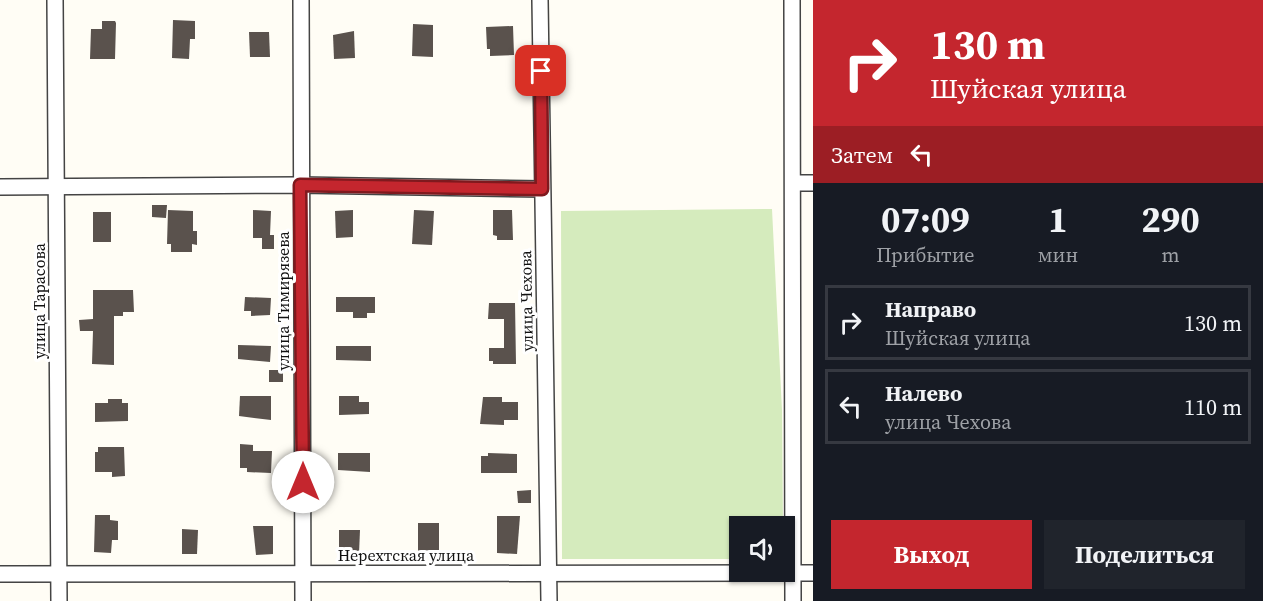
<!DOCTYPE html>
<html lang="ru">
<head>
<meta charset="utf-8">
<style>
  :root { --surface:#171b24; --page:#20242c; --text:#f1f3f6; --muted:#9ea1a6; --line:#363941; --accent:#c4262e }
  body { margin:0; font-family:"Source Serif 4",serif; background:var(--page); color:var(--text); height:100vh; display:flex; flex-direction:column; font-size:22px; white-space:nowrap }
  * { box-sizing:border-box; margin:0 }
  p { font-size:20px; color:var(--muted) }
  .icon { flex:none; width:33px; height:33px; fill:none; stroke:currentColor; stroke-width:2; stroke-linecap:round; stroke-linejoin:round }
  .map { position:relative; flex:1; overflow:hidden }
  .drawer { display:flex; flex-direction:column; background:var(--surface); width:450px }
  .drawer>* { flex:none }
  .banner { background:#c4262e; color:#fff; overflow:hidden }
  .fabs { position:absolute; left:729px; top:516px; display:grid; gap:12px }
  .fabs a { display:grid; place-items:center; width:66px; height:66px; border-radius:0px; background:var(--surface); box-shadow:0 2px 4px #0004; font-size:30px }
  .pin { position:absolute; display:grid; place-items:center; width:51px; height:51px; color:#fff; margin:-26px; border-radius:12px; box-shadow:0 3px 9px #0006 }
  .me { position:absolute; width:66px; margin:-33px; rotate:0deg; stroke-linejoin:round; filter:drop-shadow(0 0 4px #0008) }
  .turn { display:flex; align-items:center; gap:21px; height:126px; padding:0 18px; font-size:27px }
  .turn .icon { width:78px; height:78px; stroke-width:2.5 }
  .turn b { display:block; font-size:42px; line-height:51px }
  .then { display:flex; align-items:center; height:57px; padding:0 18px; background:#0003; gap:12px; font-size:22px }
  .eta { display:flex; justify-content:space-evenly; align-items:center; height:102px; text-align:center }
  .eta b { font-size:36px; font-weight:700; line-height:42px }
  .primary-button { display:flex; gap:12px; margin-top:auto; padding:12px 18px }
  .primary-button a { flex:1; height:69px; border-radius:0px; background:var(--accent); color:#fff; font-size:24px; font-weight:700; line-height:69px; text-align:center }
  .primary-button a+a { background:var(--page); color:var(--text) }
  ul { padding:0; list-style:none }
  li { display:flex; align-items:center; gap:18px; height:75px; margin:0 12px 9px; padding:0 6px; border:3px solid var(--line); border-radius:0px }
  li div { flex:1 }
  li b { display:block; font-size:22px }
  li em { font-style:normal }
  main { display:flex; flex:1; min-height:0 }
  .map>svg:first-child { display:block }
</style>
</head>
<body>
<main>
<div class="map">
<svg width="813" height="601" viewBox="0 0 813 601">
  <rect width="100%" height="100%" fill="#fffdf5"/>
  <polygon fill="#d5ebbd" points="772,209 782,410 783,526 740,526 739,559 562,559 561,211"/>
  <g fill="#5a524d">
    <polygon points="173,20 195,21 195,39 190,39 189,59 172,58"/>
    <polygon points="102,21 115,21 116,23 115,59 90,59 91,29 102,29"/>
    <polygon points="413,24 433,25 433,57 412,56"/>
    <polygon points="513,26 514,55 490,56 490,49 487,49 486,27"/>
    <polygon points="354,31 355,58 334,59 333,35"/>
    <polygon points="249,32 269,32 270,57 250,57"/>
    <polygon points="152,205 167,205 166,218 152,217"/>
    <polygon points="168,210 193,211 193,231 197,231 197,245 192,244 192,252 171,252 171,244 167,244"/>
    <polygon points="253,210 271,211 270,235 274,235 274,249 262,249 262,238 253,238"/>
    <polygon points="353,210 353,237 336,238 335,211"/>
    <polygon points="414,210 434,211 432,245 412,244"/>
    <polygon points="493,210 512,210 513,240 497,240 497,236 493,235"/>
    <rect x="93" y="212" width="18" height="30"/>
    <polygon points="93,290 133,290 134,312 123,312 123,316 114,316 114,365 92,364 93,331 80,331 79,320 93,319"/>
    <polygon points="245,297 271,298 270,315 251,316 251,311 244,311"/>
    <polygon points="336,297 375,297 375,313 367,313 367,318 353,318 353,312 336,312"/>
    <polygon points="489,303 515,303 516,364 493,364 493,361 489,361 489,348 504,348 504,319 488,319"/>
    <polygon points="238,345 271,346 270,362 238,359"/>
    <polygon points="336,346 371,346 371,361 336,360"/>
    <rect x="269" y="370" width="14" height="12"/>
    <polygon points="240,396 271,396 271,420 239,416"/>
    <polygon points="339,396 359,396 359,402 369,402 369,414 339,415"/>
    <polygon points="483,397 502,397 502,402 518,402 518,420 504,420 504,425 480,424"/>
    <polygon points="108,399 122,399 122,403 128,403 128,421 95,422 95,403 108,403"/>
    <polygon points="240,444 253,445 253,451 272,451 271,473 247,472 247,468 240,468"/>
    <polygon points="98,447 124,447 125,476 112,477 112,472 95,472 95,452 98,452"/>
    <polygon points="338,453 370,453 370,472 338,470"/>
    <polygon points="488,453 517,454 517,473 481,473 481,456 488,456"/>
    <polygon points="531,490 531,503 518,503 517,491"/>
    <polygon points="95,515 110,515 110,520 118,521 118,540 112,540 111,553 94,552"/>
    <polygon points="497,516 520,516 517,554 497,553"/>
    <rect x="418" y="523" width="21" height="29"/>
    <polygon points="253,526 273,526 273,554 256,555"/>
    <polygon points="182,529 198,530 197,554 182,554"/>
    <polygon points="339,530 360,530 359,554 339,554"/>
  </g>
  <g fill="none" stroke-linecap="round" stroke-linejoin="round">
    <g stroke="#444" stroke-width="18">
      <g id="minor">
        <polyline points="55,0 59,601"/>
        <polyline points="301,0 303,601"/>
        <polyline points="540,0 549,601"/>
        <polyline points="792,0 793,601"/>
        <polyline points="794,183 813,183"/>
        <polyline points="0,187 300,185 542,189"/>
        <polyline points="0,574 813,573"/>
      </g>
    </g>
    <use href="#minor" stroke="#fff" stroke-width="15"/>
  </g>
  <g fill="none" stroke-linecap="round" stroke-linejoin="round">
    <g stroke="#7f191e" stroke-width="15">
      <polyline id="route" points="303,482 300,185 542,189 541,71"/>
    </g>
    <use href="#route" stroke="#c4262e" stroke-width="10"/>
  </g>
  <g text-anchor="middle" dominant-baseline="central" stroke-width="6" stroke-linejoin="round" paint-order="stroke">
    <g font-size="16" fill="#111" stroke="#fff">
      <text transform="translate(39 301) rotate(-90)">улица Тарасова</text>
      <text transform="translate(283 301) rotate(-90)">улица Тимирязева</text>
      <text transform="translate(526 301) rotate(-91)">улица Чехова</text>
      <text x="406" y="555">Нерехтская улица</text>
    </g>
  </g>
</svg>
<div class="fabs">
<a><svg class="icon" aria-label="sound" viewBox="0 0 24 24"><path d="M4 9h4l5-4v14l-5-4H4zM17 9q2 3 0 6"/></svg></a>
</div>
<div class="pin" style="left:541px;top:71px;background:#d93025"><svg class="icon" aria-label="arrive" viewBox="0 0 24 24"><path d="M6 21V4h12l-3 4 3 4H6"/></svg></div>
<svg class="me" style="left:303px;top:482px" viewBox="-20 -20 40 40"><circle r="19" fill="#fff"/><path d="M0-13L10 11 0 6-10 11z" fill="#c4262e"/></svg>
</div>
<section class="drawer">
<div class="banner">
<div class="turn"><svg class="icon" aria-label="right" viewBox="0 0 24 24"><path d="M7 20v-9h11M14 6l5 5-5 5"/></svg><div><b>130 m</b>Шуйская улица</div></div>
<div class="then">Затем<svg class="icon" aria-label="left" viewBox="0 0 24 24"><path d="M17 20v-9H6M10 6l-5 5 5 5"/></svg></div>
</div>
<div class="eta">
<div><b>07:09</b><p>Прибытие</p></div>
<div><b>1</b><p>мин</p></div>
<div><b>290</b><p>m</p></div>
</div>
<ul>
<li><svg class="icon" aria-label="right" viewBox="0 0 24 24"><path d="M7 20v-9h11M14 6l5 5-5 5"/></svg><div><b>Направо</b><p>Шуйская улица</p></div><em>130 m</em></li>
<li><svg class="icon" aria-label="left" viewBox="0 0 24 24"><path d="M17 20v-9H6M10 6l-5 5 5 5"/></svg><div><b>Налево</b><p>улица Чехова</p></div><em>110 m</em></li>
</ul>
<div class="primary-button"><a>Выход</a><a>Поделиться</a></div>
</section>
</main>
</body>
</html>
